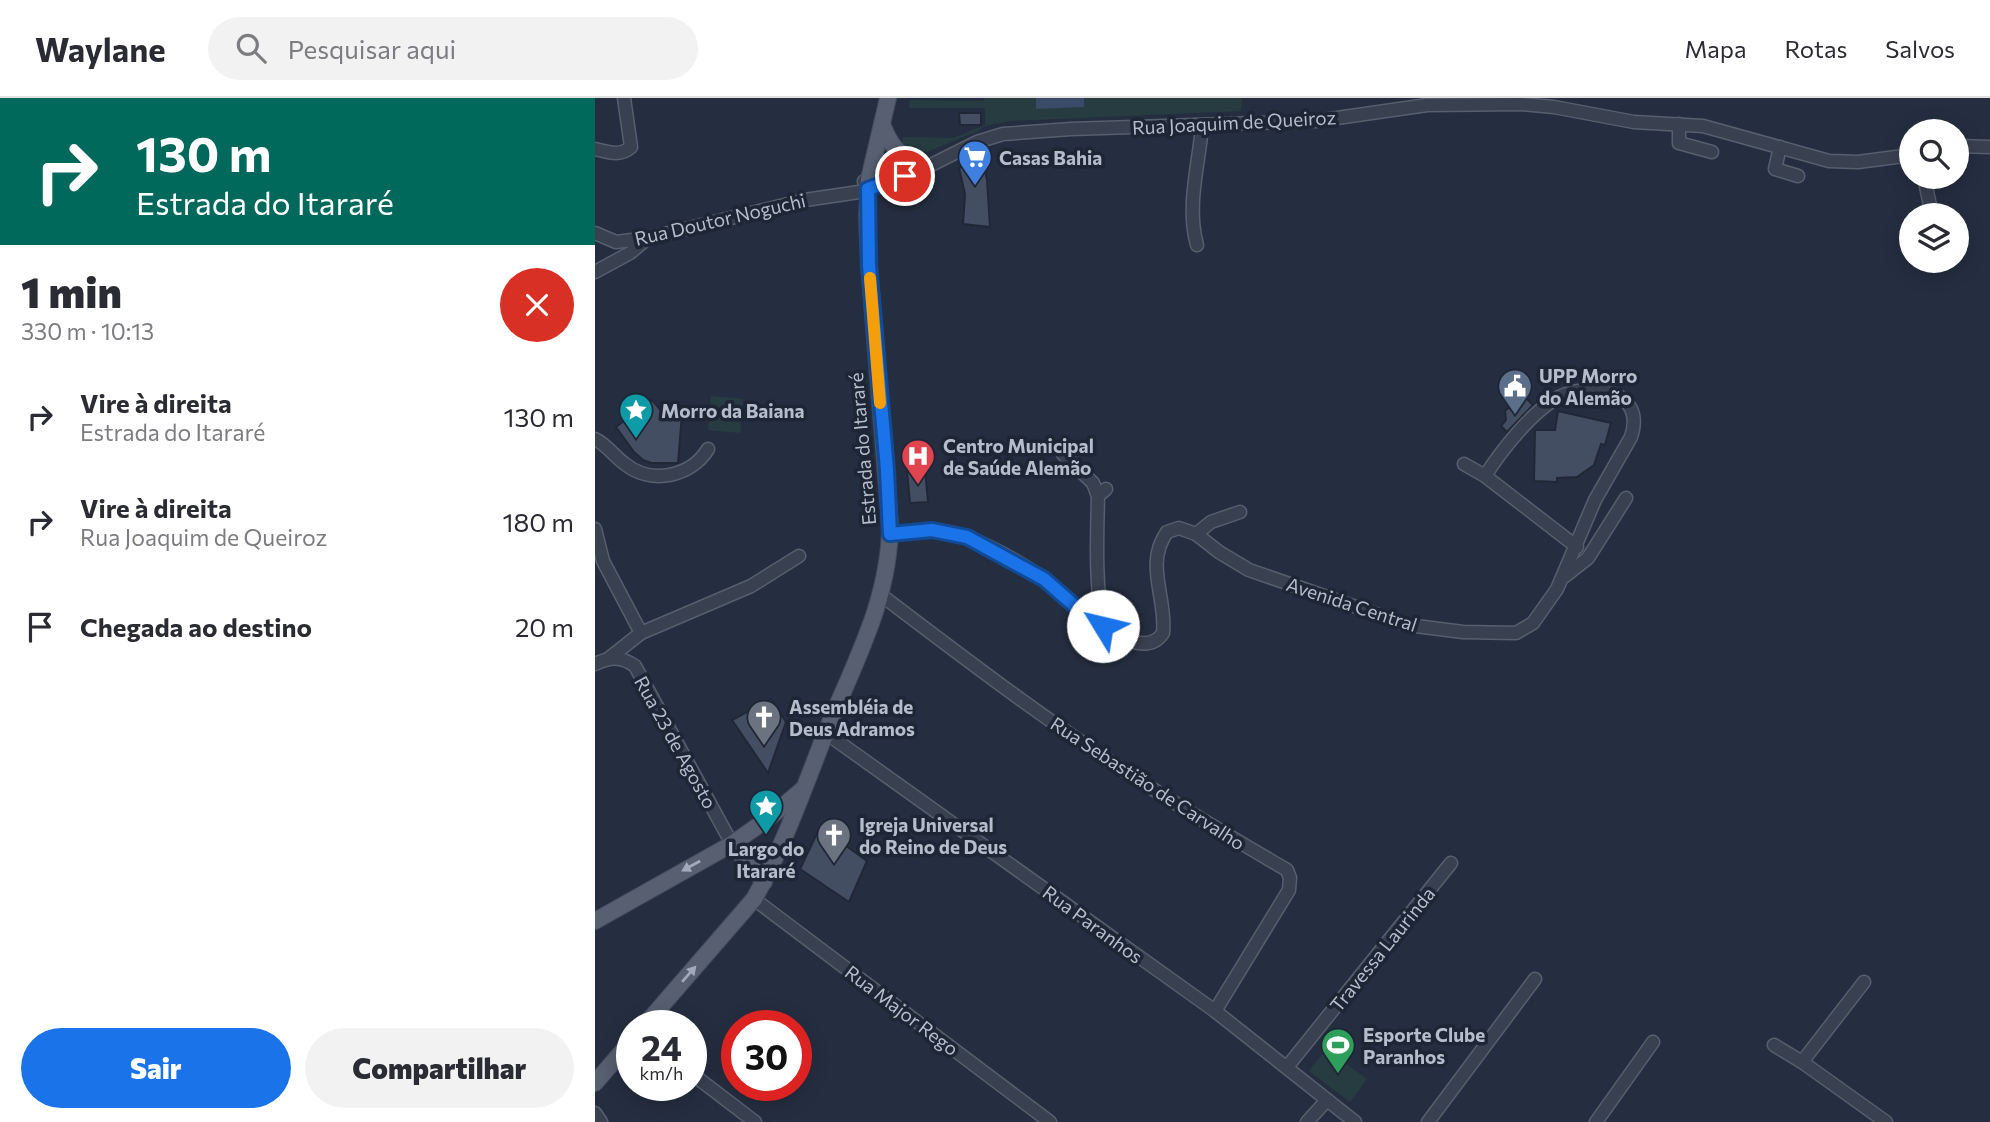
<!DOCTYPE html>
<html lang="pt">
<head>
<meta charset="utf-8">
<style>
  :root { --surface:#fff; --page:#f2f2f3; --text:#2b2b33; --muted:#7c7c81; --line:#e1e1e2; --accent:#1a73e8 }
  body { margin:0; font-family:Commissioner,sans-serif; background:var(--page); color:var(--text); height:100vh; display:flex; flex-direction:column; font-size:26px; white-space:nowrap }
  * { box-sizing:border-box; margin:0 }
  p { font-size:23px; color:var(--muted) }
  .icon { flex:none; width:38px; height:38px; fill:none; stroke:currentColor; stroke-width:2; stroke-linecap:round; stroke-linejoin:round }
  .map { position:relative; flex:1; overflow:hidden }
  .details { display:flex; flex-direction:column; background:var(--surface); width:595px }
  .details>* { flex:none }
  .banner { background:#00695c; color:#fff; overflow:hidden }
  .tools { position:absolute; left:1304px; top:21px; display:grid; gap:14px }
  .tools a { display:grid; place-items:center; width:70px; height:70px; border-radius:50%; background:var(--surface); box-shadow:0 4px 18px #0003; font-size:35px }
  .speed { position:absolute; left:21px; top:912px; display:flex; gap:14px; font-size:35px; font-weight:700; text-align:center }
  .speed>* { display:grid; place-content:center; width:91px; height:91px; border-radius:50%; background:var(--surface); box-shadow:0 4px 18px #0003; line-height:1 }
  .speed small { font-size:18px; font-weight:400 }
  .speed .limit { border:10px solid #d22; background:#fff; color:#111 }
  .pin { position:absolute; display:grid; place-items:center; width:60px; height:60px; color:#fff; margin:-30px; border:4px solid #fff; border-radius:50%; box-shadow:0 2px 7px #0007 }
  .me { position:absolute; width:77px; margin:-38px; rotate:306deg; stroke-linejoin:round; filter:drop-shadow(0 0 5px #0008) }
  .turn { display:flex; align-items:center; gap:24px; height:147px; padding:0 21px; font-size:32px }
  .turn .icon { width:91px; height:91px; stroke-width:2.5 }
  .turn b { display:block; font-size:49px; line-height:60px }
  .round { display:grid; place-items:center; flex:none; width:74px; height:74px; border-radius:37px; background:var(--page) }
  .headline { display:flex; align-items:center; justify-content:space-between; height:119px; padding:0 21px }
  h1 { font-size:42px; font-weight:800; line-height:52px }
  .action { display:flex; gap:14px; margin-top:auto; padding:14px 21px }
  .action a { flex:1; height:80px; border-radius:42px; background:var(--accent); color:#fff; font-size:28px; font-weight:800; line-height:80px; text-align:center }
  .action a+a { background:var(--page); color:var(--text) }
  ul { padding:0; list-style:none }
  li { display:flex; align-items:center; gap:21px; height:105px; padding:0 21px }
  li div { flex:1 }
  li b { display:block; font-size:26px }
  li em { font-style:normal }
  header { display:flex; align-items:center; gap:42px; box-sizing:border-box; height:98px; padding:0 35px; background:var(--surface); border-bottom:2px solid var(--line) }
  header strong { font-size:33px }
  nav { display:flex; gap:38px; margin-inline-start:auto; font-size:24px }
  .search { width:490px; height:63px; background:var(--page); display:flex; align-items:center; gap:18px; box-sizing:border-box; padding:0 24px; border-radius:38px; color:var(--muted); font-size:26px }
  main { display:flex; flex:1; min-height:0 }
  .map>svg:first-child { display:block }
</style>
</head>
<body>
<header>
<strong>Waylane</strong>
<div class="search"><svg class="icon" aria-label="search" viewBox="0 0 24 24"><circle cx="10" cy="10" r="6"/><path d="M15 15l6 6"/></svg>Pesquisar aqui</div>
<nav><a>Mapa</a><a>Rotas</a><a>Salvos</a></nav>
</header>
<main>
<section class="details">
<div class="banner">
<div class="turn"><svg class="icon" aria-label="right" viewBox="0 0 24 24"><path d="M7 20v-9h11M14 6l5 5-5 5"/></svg><div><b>130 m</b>Estrada do Itararé</div></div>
</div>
<div class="headline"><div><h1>1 min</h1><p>330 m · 10:13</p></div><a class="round" style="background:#d93025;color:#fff"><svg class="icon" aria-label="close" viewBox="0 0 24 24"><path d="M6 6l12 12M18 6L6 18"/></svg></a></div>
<ul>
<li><svg class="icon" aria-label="right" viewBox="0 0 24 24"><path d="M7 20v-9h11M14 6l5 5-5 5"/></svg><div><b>Vire à direita</b><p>Estrada do Itararé</p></div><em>130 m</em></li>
<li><svg class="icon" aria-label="right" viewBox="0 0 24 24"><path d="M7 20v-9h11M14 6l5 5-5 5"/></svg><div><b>Vire à direita</b><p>Rua Joaquim de Queiroz</p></div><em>180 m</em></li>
<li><svg class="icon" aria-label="arrive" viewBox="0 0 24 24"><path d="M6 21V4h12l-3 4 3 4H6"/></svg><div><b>Chegada ao destino</b></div><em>20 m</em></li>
</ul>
<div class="action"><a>Sair</a><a>Compartilhar</a></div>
</section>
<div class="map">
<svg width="1395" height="1024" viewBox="0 0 1395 1024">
  <rect width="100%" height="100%" fill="#252e40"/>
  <g fill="#273c41">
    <polygon points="389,0 647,0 646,13 416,23 390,28 383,33 327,56 318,56 307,47 308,39 358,40 390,27 390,10 314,10 315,2 389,3"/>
    <polygon points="116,298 148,301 145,335 113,332"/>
    <polygon points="731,951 772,981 755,1004 714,973"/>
  </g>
  <polygon fill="#3a4a69" points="441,0 489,0 489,9 441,11"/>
  <g fill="#444e62" stroke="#202737" stroke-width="2">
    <polygon points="364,15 386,15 386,27 365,27"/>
    <polygon points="388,61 392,82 395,129 368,126 370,96 364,70"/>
    <polygon points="931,300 938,307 912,334 906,328 911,322 910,313 913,310 922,311"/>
    <polygon points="57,302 68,315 87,316 83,365 56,365 48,362 39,354 21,329"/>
    <polygon points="963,313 1016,325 1010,347 1006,346 999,367 982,379 962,380 962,384 939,383 940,332 960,332"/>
    <polygon points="330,371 333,404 315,405 312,373"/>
    <polygon points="176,601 191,624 173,675 137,622"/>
    <polygon points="225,729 272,763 254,804 205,771"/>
  </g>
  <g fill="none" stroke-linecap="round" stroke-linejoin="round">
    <g stroke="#575e6d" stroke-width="15">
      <g id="minor">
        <polyline points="1084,26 1084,45 1117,54"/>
        <polyline points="1362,48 1395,49"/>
        <polyline points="1185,49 1180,71 1203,78"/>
        <path d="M0 51C13 54 25 59 36 49L29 0"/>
        <polyline points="1329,79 1337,117"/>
        <polyline points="269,83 325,64"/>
        <polyline points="0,135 21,144 53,140 210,102 264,94 324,73 382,44 408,36 476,31 721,23 832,7 926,6 959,9 1039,24 1108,28 1234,63 1263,64 1316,57"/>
        <path d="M602 147C591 108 604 67 607 28"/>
        <polyline points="0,174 35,155 53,140"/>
        <path d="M0 341C12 347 19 358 30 366 56 387 96 379 113 351"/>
        <polyline points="468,356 498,385 503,398"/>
        <polyline points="869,366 890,378 982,449"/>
        <polyline points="0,431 8,463 46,535"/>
        <path d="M295 436C321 433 344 430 369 438 396 448 426 465 449 481 471 496 543 573 568 535 572 500 549 466 572 434L584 430 601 436 624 454 654 472 813 527 868 534 921 535 938 525 962 491 1000 402 1036 339C1052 292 995 283 964 299 937 313 906 353 890 378"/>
        <polyline points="601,436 616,424 645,414"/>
        <polyline points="970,478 993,460 1031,400"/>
        <path d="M286 497C365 557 445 618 528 672 582 707 637 740 692 772L695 780 694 792 620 913"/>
        <path d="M508 528C500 484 502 442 503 398L511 391"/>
        <polyline points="13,561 46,535 156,488 204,458"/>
        <path d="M0 566C15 559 26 558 40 568L137 746"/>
        <polyline points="231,635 620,913 760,1024"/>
        <polyline points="159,801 455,1024"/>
        <polyline points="1179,947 1207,964 1291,1024"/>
        <polyline points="1207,964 1269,884"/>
        <polyline points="692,969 856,765"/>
        <polyline points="96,975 160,1024"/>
        <polyline points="0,1015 6,1024"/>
        <polyline points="712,1024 732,1002"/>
        <polyline points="833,1024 940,881"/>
        <polyline points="1001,1024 1058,944"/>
      </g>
    </g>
    <g stroke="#424959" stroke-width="18">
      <g id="major">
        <path d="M287 26C294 44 302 57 320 64"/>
        <polyline points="137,746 169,784"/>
        <polyline points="0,823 137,746 174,720 208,691"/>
        <path d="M49 928 159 801C189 748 209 690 231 634 259 565 295 502 295 426L274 167 272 118 274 81 293 0"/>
        <polyline points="0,985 37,942"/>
      </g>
    </g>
    <use href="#minor" stroke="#394050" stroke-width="12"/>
    <use href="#major" stroke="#575f70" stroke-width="16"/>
  </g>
  <defs><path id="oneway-solid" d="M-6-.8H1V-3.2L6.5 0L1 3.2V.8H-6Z" transform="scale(1.75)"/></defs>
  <g fill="#a2a9b8">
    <use href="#oneway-solid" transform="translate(96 768) rotate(151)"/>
    <use href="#oneway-solid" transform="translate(94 876) rotate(-49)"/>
  </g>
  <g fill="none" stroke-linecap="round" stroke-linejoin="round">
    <g stroke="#114b97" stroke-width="18">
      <polyline id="route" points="310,78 273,91 274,167 292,372 295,436 337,432 372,439 449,481 489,516 508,528"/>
    </g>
    <use href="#route" stroke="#1a73e8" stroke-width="12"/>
    <polyline stroke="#f59e0b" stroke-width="12" points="275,180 285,305"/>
  </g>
  <defs>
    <g id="supermarket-pin" transform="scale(1.75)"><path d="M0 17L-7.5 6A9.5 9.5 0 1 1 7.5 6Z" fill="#3f7fe0" stroke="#1e2535"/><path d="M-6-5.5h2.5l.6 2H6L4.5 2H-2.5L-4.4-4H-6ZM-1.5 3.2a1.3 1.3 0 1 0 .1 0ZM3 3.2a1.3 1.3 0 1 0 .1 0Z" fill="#fff"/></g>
    <g id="civic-pin" transform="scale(1.75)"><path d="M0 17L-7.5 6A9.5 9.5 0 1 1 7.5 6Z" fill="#5c6f8a" stroke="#1e2535"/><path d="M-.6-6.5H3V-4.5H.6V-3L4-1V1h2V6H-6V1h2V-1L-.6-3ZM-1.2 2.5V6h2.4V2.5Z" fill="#fff"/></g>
    <g id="sight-pin" transform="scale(1.75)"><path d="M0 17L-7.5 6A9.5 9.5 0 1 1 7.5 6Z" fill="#0f9aa8" stroke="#1e2535"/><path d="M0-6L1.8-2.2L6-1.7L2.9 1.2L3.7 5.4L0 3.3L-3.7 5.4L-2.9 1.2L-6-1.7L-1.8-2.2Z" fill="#fff"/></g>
    <g id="hospital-pin" transform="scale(1.75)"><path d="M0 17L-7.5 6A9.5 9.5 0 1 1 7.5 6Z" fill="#e0444e" stroke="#1e2535"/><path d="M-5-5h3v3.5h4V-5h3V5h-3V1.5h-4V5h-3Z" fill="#fff"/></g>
    <g id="church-pin" transform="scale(1.75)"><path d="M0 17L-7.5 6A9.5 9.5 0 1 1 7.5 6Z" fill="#6b7280" stroke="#1e2535"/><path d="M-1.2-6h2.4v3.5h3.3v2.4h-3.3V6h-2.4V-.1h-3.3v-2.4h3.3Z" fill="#fff"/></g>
    <g id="stadium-pin" transform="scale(1.75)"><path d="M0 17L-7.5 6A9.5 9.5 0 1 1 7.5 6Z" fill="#2e9e5b" stroke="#1e2535"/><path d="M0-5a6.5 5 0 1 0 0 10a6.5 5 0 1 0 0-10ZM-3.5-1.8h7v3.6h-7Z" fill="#fff"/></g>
  </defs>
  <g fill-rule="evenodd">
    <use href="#supermarket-pin" x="380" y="59"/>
    <use href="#civic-pin" x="920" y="288"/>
    <use href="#sight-pin" x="41" y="312"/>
    <use href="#hospital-pin" x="323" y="358"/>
    <use href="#church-pin" x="169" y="619"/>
    <use href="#sight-pin" x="171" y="708"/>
    <use href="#church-pin" x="239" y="737"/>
    <use href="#stadium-pin" x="743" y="947"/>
  </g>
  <g text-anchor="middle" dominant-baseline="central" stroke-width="7" stroke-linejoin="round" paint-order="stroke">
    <g font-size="19" fill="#b5bcca" stroke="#1e2535">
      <text transform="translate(639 24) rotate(-3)">Rua Joaquim de Queiroz</text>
      <text transform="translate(125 121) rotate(-13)">Rua Doutor Noguchi</text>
      <text transform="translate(267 351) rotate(-95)">Estrada do Itararé</text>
      <text transform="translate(757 506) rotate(18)">Avenida Central</text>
      <text transform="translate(81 644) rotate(61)">Rua 23 de Agosto</text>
      <text transform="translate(553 685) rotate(33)">Rua Sebastião de Carvalho</text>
      <text transform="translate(498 826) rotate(36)">Rua Paranhos</text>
      <text transform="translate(787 851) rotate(-51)">Travessa Laurinda</text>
      <text transform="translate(307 912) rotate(37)">Rua Major Rego</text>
    </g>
    <g font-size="19" font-weight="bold" fill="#b5bcca" stroke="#1e2535" text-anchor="start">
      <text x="404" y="59">Casas Bahia</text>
      <text x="944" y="277">UPP Morro<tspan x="944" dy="22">do Alemão</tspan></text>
      <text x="66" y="312">Morro da Baiana</text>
      <text x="348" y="347">Centro Municipal<tspan x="348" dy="22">de Saúde Alemão</tspan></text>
      <text x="194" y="608">Assembléia de<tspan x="194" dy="22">Deus Adramos</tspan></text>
      <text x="264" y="726">Igreja Universal<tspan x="264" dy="22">do Reino de Deus</tspan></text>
      <text x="171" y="750" text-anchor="middle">Largo do<tspan x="171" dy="22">Itararé</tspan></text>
      <text x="768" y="936">Esporte Clube<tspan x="768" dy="22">Paranhos</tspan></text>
    </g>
  </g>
</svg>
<div class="tools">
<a><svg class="icon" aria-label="search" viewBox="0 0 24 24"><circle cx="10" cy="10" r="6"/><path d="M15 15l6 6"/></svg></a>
<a><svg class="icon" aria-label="layers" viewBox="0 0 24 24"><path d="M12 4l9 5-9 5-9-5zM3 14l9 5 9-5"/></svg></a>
</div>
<div class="speed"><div>24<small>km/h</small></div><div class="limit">30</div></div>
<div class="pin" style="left:310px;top:78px;background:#d93025"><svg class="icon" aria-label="arrive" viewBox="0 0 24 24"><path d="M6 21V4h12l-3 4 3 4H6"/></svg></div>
<svg class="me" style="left:508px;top:528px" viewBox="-20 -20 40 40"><circle r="19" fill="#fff"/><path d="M0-13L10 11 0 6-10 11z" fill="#1a73e8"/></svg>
</div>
</main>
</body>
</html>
